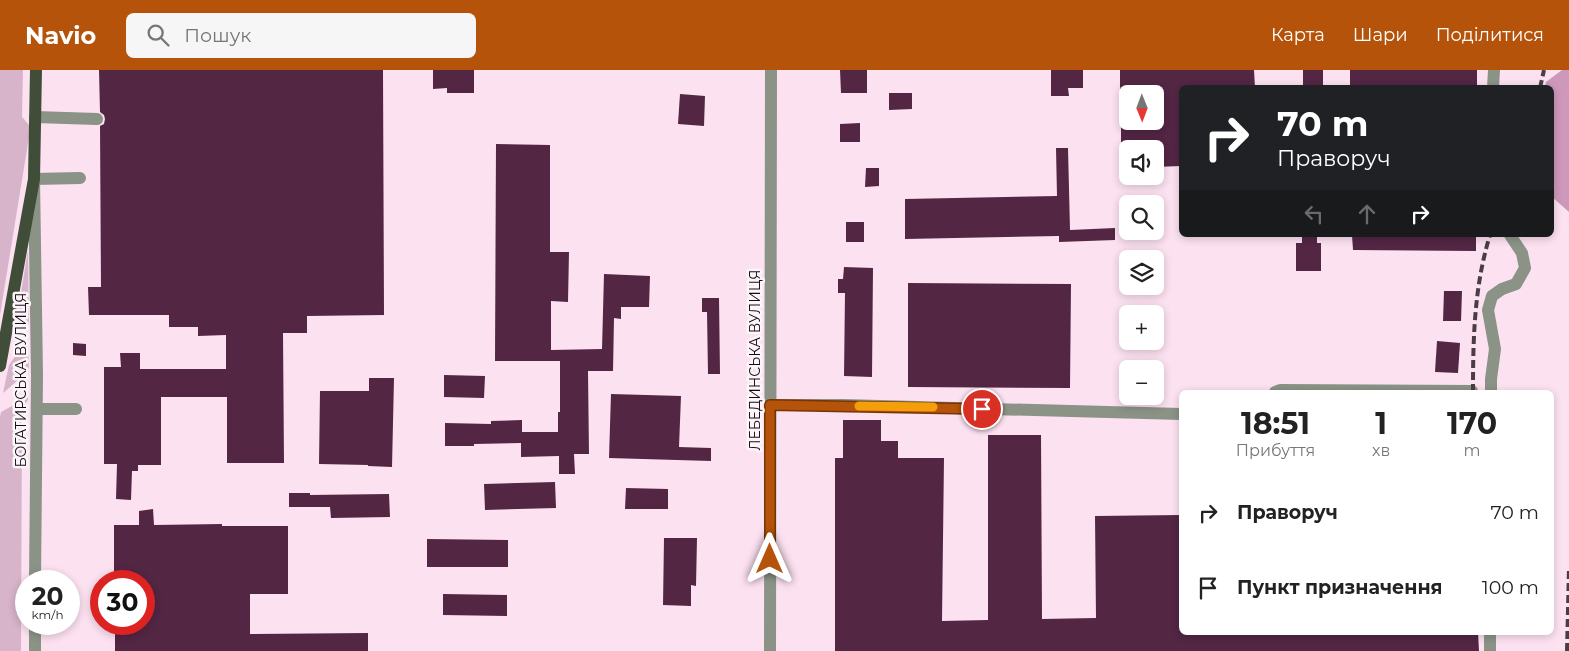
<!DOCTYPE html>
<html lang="uk">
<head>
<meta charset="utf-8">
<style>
  :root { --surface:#fff; --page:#f6f6f6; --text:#222; --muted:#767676; --accent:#b45309 }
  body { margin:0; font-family:Montserrat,sans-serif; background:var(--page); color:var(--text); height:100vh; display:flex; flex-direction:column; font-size:19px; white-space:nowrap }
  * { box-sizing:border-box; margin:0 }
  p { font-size:16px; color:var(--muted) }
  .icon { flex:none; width:28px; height:28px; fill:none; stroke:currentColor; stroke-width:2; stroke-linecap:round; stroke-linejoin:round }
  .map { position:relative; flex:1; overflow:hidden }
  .details { position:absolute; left:1179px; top:320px; width:375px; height:245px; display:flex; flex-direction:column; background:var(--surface); border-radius:8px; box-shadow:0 2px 8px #0003 }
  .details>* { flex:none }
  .banner { position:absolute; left:1179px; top:15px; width:375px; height:152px; border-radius:8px; box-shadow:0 2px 8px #0003; background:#202124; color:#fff; overflow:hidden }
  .needle { width:32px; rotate:179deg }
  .controls { position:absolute; left:1119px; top:15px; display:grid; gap:10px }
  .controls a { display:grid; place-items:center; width:45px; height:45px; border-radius:8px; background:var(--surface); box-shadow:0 2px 8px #0003; font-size:25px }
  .speed { position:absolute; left:15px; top:500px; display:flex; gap:10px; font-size:25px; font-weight:700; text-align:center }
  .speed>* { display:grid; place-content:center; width:65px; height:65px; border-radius:50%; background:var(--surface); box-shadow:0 2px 8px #0003; line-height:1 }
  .speed small { font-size:12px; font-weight:400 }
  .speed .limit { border:8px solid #d22; background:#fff; color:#111 }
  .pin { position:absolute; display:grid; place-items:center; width:42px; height:42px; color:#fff; margin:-21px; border:2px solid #fff; border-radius:50%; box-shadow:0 1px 5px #0007 }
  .me { position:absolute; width:55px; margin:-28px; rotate:0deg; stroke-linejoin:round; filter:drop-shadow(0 0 4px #0008) }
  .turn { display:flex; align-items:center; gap:18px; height:105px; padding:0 15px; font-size:22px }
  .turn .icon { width:65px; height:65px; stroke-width:2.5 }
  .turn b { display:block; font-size:35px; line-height:42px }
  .lanes { display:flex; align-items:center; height:48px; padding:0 15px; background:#0003; justify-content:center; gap:25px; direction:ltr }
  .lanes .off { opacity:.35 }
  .eta { display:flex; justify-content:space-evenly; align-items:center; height:85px; text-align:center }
  .eta b { font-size:30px; font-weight:700; line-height:35px }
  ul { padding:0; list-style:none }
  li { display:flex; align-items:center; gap:15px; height:75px; padding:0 15px }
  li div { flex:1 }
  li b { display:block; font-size:19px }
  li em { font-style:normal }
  header { display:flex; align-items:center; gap:30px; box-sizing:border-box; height:70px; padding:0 25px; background:var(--accent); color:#fff }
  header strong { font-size:24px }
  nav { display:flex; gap:28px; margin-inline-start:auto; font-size:18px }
  .search { width:350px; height:45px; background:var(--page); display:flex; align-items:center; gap:12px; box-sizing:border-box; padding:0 18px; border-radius:8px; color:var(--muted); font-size:19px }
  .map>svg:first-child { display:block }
</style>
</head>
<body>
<header>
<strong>Navio</strong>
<div class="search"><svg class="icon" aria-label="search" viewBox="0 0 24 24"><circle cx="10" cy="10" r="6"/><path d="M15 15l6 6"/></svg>Пошук</div>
<nav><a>Карта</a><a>Шари</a><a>Поділитися</a></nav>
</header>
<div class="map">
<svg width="1569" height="581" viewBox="0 0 1569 581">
  <rect width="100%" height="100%" fill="#fce1f1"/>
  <g fill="#d7b4c9">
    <polygon points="0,0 23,0 22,47 29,55 30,61 0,245"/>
    <polygon points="28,180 29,255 15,259"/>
    <path d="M28 276 29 302C19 308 12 316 3 323L9 295 18 282Z"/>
    <polygon points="28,322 28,330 22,337 21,581 0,581 0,347 1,342 21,331"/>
  </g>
  <polygon fill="#ce98ba" points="1562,0 1569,0 1569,142 1551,126 1551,18 1545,17 1546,12"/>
  <g fill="#532644">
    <polygon points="99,0 383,0 384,245 307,246 307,263 283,263 284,393 227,393 227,327 161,327 161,395 138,395 138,401 132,401 131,430 116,429 117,394 104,394 104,297 121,297 120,283 140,283 140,299 226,299 226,265 198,266 198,257 169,257 169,245 89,245 88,217 101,217 100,56 104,54 105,49 104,45 100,42"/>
    <polygon points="433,0 474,0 474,23 447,23 447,18 433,19"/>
    <polygon points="840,0 867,0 867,23 841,23"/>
    <polygon points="1051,0 1083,0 1083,18 1068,18 1069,26 1051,26"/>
    <polygon points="1120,0 1254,0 1255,18 1181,18 1181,96 1155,97 1155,79 1147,79 1147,77 1121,77 1121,51 1155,51 1155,24 1120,24"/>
    <rect x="1303" y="0" width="20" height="18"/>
    <rect x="1350" y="0" width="127" height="18"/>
    <polygon points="889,23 912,23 912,39 889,40"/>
    <polygon points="680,24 705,26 704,56 678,54"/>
    <polygon points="860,53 860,72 840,72 840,54"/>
    <polygon points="496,74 550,75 550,182 569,182 568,232 551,231 551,280 602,279 604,204 650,206 649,237 621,237 621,249 614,248 613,301 588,301 589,384 574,384 575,404 559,404 559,386 521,387 521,373 474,374 474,376 445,376 445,353 491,354 491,351 522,350 522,362 558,362 558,342 560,342 560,291 495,291"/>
    <polygon points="1056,78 1068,78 1070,160 1115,158 1115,170 1059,172 1059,166 905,169 905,129 1057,126"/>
    <polygon points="866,98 879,98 879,116 865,117"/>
    <rect x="846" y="152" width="18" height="20"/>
    <polygon points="1302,165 1317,165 1317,173 1321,173 1321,201 1296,201 1296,173 1302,173"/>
    <polygon points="1352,165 1476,165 1476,181 1353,180"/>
    <polygon points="844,197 873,198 872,307 844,306 845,223 838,223 838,209 843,209"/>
    <polygon points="908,213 1071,214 1070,318 908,317"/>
    <polygon points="1444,221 1462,221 1461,251 1443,251"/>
    <polygon points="702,228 719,228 720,304 708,304 707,242 702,242"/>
    <polygon points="1437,271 1460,273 1458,303 1435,302"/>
    <polygon points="73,273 86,274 86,286 73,285"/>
    <polygon points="444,305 485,306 484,328 444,327"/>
    <polygon points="369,308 394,308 392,397 368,396 368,395 319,394 320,321 369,321"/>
    <polygon points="611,324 681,326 679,377 711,378 711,391 609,388"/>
    <polygon points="843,350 881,350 881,371 898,371 898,388 944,388 942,551 988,550 988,365 1041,365 1042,549 1096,548 1095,446 1181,445 1181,562 1478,562 1479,581 835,581 835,388 843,388"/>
    <polygon points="555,412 556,438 485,440 484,414"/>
    <polygon points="626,418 668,419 668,439 625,439"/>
    <polygon points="289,423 310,423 310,425 389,424 390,447 331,448 330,437 289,437"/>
    <polygon points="153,439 154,455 222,454 222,456 288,456 288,524 250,524 250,564 368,563 368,581 115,581 115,554 144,554 144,511 114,511 114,455 139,455 139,441"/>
    <polygon points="664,468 697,468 696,516 691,515 691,536 663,535"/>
    <polygon points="427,469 508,470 508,497 427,497"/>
    <polygon points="443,524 507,525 507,546 443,545"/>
  </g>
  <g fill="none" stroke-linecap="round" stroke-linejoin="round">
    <g stroke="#8b9387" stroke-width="12">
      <polyline points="1493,18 1494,0"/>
      <polyline points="35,47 97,49"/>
      <polyline points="1275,322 1280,320 1472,321"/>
      <polyline points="1491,322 1491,309 1495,279 1488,240 1492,226 1502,219 1516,214 1525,198 1522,183 1510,165"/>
      <polyline points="770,335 843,335 1181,344"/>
      <polyline points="37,339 76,339"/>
      <polyline points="35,511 37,305 34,109 80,108"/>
      <polyline points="35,581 35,554"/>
      <polyline points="770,581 771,0"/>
      <polyline points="1490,581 1490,562"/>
    </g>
    <polyline stroke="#404d38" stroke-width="12" points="0,296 34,109 36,0"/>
    <g stroke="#4b3d46" stroke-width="4" stroke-dasharray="8 4" stroke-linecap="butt">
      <polyline points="1540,18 1544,0"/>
      <path d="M1473 322C1473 269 1474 217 1490 165"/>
      <polyline points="1567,581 1569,498"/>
    </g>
  </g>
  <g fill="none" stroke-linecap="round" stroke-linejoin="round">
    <g stroke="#753606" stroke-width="12">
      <polyline id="route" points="770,489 770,335 982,339"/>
    </g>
    <use href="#route" stroke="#b45309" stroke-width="9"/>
    <polyline stroke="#f59e0b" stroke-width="9" points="859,336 933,337"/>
  </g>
  <g text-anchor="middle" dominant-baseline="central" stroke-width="5" stroke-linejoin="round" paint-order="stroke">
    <g font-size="14" fill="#140a10" stroke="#fcf5f9">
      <text transform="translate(755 290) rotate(-90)">ЛЕБЕДИНСЬКА ВУЛИЦЯ</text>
      <text transform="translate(21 310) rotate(-90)">БОГАТИРСЬКА ВУЛИЦЯ</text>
    </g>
  </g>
</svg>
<div class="controls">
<a><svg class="needle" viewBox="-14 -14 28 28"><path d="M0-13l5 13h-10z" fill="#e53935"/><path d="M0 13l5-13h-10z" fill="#767676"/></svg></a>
<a><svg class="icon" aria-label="sound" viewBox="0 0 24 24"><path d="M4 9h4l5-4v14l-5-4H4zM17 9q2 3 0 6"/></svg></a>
<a><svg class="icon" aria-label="search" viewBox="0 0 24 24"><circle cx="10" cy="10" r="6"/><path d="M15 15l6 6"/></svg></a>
<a><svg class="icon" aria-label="layers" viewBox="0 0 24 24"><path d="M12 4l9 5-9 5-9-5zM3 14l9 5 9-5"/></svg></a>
<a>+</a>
<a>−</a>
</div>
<div class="speed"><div>20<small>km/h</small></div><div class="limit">30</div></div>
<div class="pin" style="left:982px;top:339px;background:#d93025"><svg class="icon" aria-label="arrive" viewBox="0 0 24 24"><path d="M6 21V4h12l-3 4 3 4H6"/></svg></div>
<svg class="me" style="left:770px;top:489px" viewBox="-20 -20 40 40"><path d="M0-17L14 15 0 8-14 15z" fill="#b45309" stroke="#fff" stroke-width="4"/></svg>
<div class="banner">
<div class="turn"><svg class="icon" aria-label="right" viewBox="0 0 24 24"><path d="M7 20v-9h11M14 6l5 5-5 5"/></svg><div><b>70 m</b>Праворуч</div></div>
<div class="lanes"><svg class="icon off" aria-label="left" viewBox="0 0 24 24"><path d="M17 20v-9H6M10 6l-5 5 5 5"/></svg><svg class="icon off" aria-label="ahead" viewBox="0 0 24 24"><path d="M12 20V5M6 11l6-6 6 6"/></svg><svg class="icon" aria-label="right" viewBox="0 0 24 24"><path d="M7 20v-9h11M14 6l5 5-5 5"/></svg></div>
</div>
<section class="details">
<div class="eta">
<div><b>18:51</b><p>Прибуття</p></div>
<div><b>1</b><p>хв</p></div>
<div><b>170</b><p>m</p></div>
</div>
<ul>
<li><svg class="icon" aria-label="right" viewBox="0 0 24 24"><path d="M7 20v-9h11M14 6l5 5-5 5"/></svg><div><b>Праворуч</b></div><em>70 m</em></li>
<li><svg class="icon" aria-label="arrive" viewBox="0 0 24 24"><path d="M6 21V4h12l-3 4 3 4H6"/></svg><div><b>Пункт призначення</b></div><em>100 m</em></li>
</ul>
</section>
</div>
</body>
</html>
